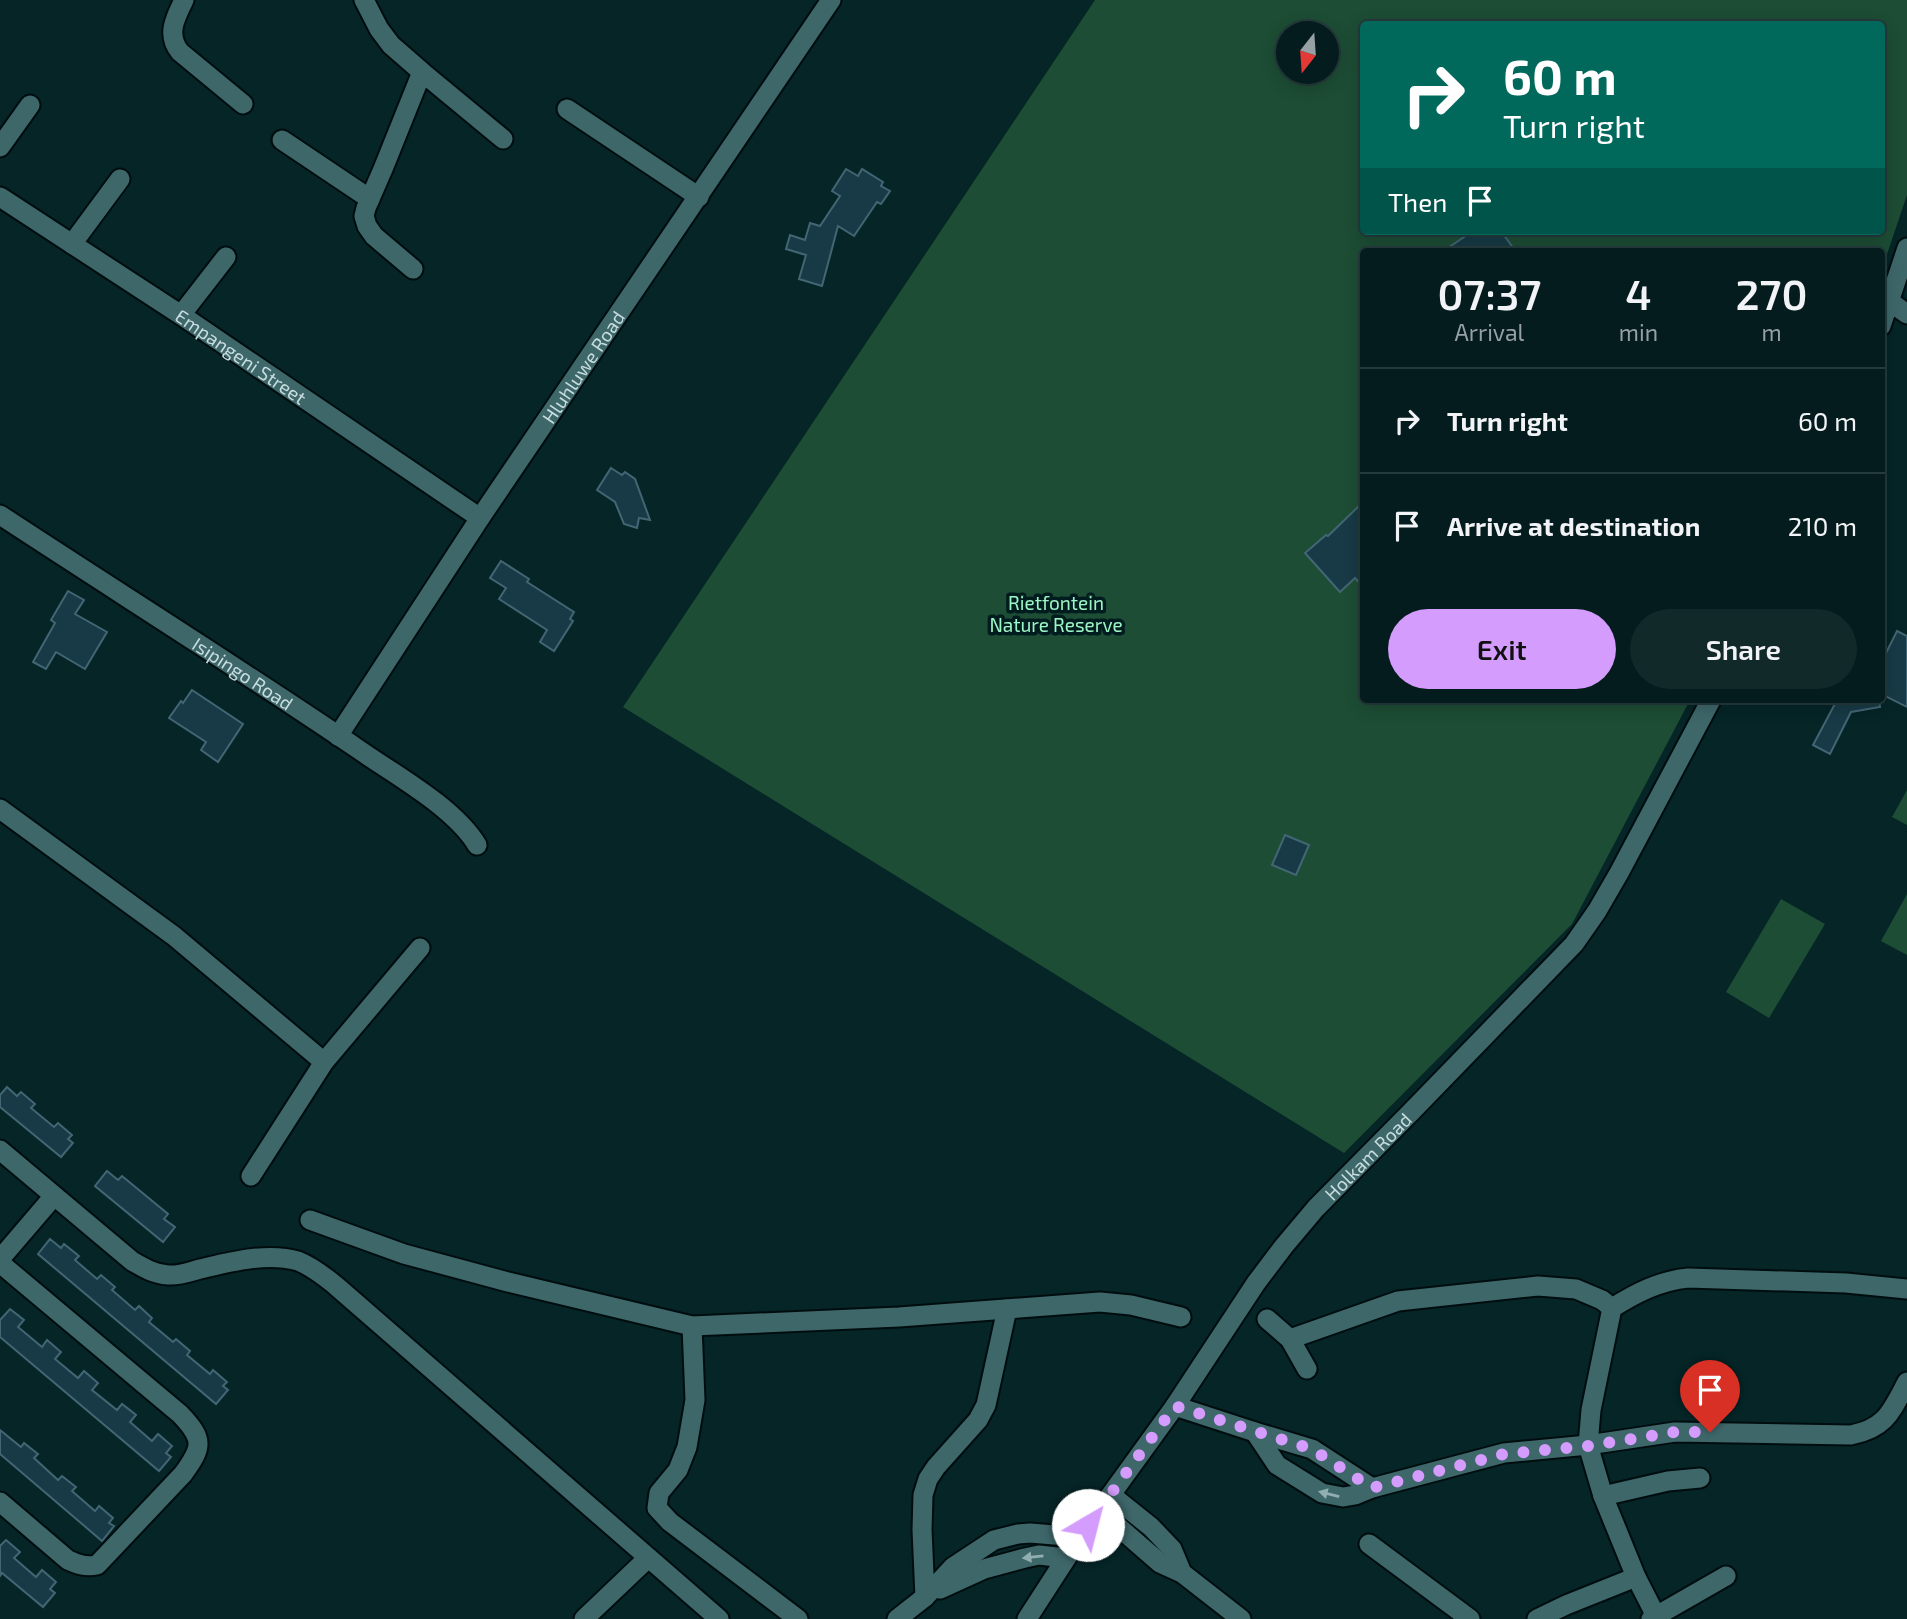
<!DOCTYPE html>
<html lang="en">
<head>
<meta charset="utf-8">
<style>
  :root { --surface:#041c1d; --page:#12292a; --text:#f1f3f6; --muted:#97a1a4; --line:#253a3b; --accent:#d49cfc }
  body { margin:0; font-family:"Exo 2",sans-serif; background:var(--page); color:var(--text); height:100vh; display:flex; flex-direction:column; font-size:26px; white-space:nowrap }
  * { box-sizing:border-box; margin:0 }
  p { font-size:23px; color:var(--muted) }
  .icon { flex:none; width:38px; height:38px; fill:none; stroke:currentColor; stroke-width:2; stroke-linecap:round; stroke-linejoin:round }
  .map { position:relative; flex:1; overflow:hidden }
  .drawer { position:absolute; left:1360px; top:248px; width:525px; height:455px; display:flex; flex-direction:column; background:var(--surface); border-radius:7px; box-shadow:0 4px 18px #0003,0 0 0 2px var(--line) }
  .drawer>* { flex:none }
  .hud { position:absolute; left:1360px; top:21px; width:525px; height:214px; border-radius:7px; box-shadow:0 4px 18px #0003,0 0 0 2px var(--line); background:#00695c; color:#fff; overflow:hidden }
  .needle { width:46px; rotate:197deg }
  .fabs { position:absolute; left:1276px; top:21px; display:grid; gap:14px }
  .fabs a { display:grid; place-items:center; width:63px; height:63px; border-radius:50%; background:var(--surface); box-shadow:0 4px 18px #0003,0 0 0 2px var(--line); font-size:35px }
  .pin { position:absolute; display:grid; place-items:center; width:60px; height:60px; color:#fff; margin:-72px -30px; border-radius:50% 50% 50% 0; rotate:-45deg; box-shadow:0 0 7px #0007 }
  .pin .icon { rotate:45deg }
  .me { position:absolute; width:77px; margin:-38px; rotate:37deg; stroke-linejoin:round; filter:drop-shadow(0 0 5px #0008) }
  .turn { display:flex; align-items:center; gap:24px; height:147px; padding:0 28px; font-size:32px }
  .turn .icon { width:91px; height:91px; stroke-width:2.5 }
  .turn b { display:block; font-size:49px; line-height:60px }
  .then { display:flex; align-items:center; height:66px; padding:0 28px; background:#0003; gap:14px; font-size:26px }
  .eta { display:flex; justify-content:space-evenly; align-items:center; height:119px; text-align:center }
  .eta b { font-size:42px; font-weight:600; line-height:49px }
  .cta { display:flex; gap:14px; margin-top:auto; padding:14px 28px }
  .cta a { flex:1; height:80px; border-radius:42px; background:var(--accent); color:#111; font-size:28px; font-weight:600; line-height:80px; text-align:center }
  .cta a+a { background:var(--page); color:var(--text) }
  ul { padding:0; list-style:none }
  li { display:flex; align-items:center; gap:21px; height:105px; padding:0 28px; border-top:2px solid var(--line) }
  li div { flex:1 }
  li b { display:block; font-size:26px }
  li em { font-style:normal }
  .map>svg:first-child { display:block }
</style>
</head>
<body>
<div class="map">
<svg width="1907" height="1619" viewBox="0 0 1907 1619">
  <rect width="100%" height="100%" fill="#052527"/>
  <g fill="#1d4d35" fill-rule="evenodd">
    <path d="M1095 0H1907V195L1881 272V252H1363V700H1690L1572 924 1344 1153 623 707ZM1363 24H1881V231H1363ZM1288 33H1326V72H1288Z"/>
    <polygon points="1907,790 1907,825 1892,817"/>
    <polygon points="1907,894 1907,955 1881,941"/>
    <polygon points="1781,899 1825,924 1769,1018 1726,992"/>
  </g>
  <g fill="#173a46" stroke="#426673" stroke-width="2">
    <polygon points="846,169 858,176 862,169 883,182 881,186 890,191 881,204 877,202 854,236 838,226 822,286 799,279 806,255 786,249 790,235 805,240 810,223 820,226 840,196 832,191"/>
    <polygon points="1473,231 1501,231 1516,252 1442,252"/>
    <polygon points="611,468 622,475 625,472 635,479 650,520 639,518 637,528 624,524 615,502 597,490"/>
    <polygon points="1363,502 1363,587 1355,578 1340,592 1305,553 1326,535 1328,536"/>
    <polygon points="501,561 529,579 527,582 574,612 570,619 573,621 554,651 540,642 547,630 499,599 506,588 490,578"/>
    <polygon points="68,591 84,600 75,614 107,632 85,669 56,652 46,669 33,662 55,623 51,620"/>
    <polygon points="1897,631 1907,636 1907,707 1881,694 1881,650 1886,653"/>
    <polygon points="192,690 243,724 218,762 201,750 206,742 169,718 181,701 183,703"/>
    <polygon points="1837,700 1879,700 1880,707 1851,712 1830,754 1813,745"/>
    <polygon points="1285,835 1309,845 1296,875 1272,865"/>
    <polygon points="7,1087 17,1096 21,1092 35,1104 31,1108 54,1127 58,1123 72,1135 68,1139 73,1143 61,1157 0,1107 0,1095"/>
    <polygon points="107,1171 118,1180 122,1176 168,1214 164,1219 175,1227 163,1242 95,1186"/>
    <polygon points="50,1239 61,1248 64,1244 79,1256 75,1260 97,1279 101,1275 115,1287 112,1290 135,1310 139,1306 152,1318 149,1322 173,1342 176,1339 190,1351 187,1355 210,1374 213,1370 227,1382 223,1386 228,1390 216,1404 38,1254"/>
    <polygon points="10,1309 24,1320 18,1327 42,1347 47,1340 61,1352 55,1359 78,1378 84,1371 98,1383 92,1390 117,1410 122,1404 136,1415 130,1422 152,1441 158,1434 172,1446 166,1453 171,1457 159,1471 0,1337 0,1320"/>
    <polygon points="0,1430 21,1447 24,1443 38,1454 34,1458 58,1480 62,1476 76,1487 72,1491 95,1511 99,1506 113,1518 109,1523 114,1526 102,1541 0,1454"/>
    <polygon points="6,1540 20,1552 14,1558 36,1577 42,1570 56,1582 50,1589 55,1593 43,1607 2,1573 0,1576 0,1546"/>
  </g>
  <g fill="none" stroke-linecap="round" stroke-linejoin="round">
    <g stroke="#000d0f" stroke-width="23">
      <g id="street">
        <path d="M184 0C175 18 166 35 180 52L243 104"/>
        <polyline points="364,0 379,29 391,45 422,72 503,139"/>
        <polyline points="567,109 699,197"/>
        <polyline points="282,140 370,199"/>
        <polyline points="0,147 30,105"/>
        <path id="s1" d="M0 197 181 315 480 518"/>
        <polyline points="72,244 120,179"/>
        <polyline points="413,269 374,236 367,226 364,216 366,208 383,169 422,72"/>
        <polyline points="1889,301 1907,314"/>
        <polyline points="181,315 226,257"/>
        <polyline points="1881,326 1907,248"/>
        <path id="s2" d="M0 515C119 593 240 669 358 749 395 775 454 807 477 845"/>
        <path id="s3" d="M338 736 480 518 831 0"/>
        <polyline points="0,809 174,936 324,1062"/>
        <path d="M0 1150 132 1261C144 1268 154 1274 168 1275 179 1276 189 1272 200 1269 230 1262 267 1252 298 1261 311 1266 324 1276 335 1285L719 1619"/>
        <polyline points="251,1176 324,1062 420,948"/>
        <polyline points="310,1220 404,1254 508,1282 692,1326 899,1317 1100,1302 1131,1305 1181,1317"/>
        <polyline points="0,1259 54,1196"/>
        <path d="M0 1263 180 1414C204 1439 203 1447 183 1474L97 1565C86 1567 79 1565 68 1560L0 1502"/>
        <polyline points="1267,1319 1290,1339 1307,1369"/>
        <polyline points="692,1326 695,1400 687,1447 678,1470 659,1493 657,1508 670,1522 798,1619"/>
        <polyline points="1290,1339 1398,1301 1538,1286 1576,1289 1602,1300 1612,1308"/>
        <polyline points="1175,1406 1255,1432 1312,1449 1372,1488"/>
        <path d="M1255 1432 1277 1465 1322 1493 1343 1497 1355 1495 1372 1488 1504 1453 1588 1445 1675 1432 1851 1435C1886 1428 1891 1412 1907 1382"/>
        <polyline points="1111,1495 1151,1527 1172,1549 1182,1573"/>
        <polyline points="1603,1496 1668,1481 1700,1478"/>
        <polyline points="1099,1510 1160,1563 1182,1573 1241,1619"/>
        <polyline points="1369,1544 1470,1619"/>
        <polyline points="940,1589 984,1569 1025,1558 1039,1555 1065,1558"/>
        <polyline points="925,1597 922,1530 923,1495 928,1479 936,1467 978,1420 986,1405 1007,1309"/>
        <path d="M1656 1616 1636 1577 1603 1496 1588 1445 1591 1410 1612 1308C1636 1293 1659 1281 1688 1278L1846 1283 1907 1289"/>
        <polyline points="584,1619 648,1558"/>
        <polyline points="897,1619 925,1597 953,1567 994,1540 1018,1534 1030,1533 1067,1536 1078,1540"/>
        <path id="s4" d="M1027 1619 1078 1540 1175 1406 1256 1283 1284 1246 1316 1208 1409 1114 1574 944 1597 911 1619 873 1711 700"/>
        <polyline points="1537,1619 1566,1605 1636,1577"/>
        <polyline points="1651,1619 1726,1576"/>
      </g>
    </g>
    <use href="#street" stroke="#3e676a" stroke-width="19"/>
  </g>
  <defs><path id="oneway-solid" d="M-6-.8H1V-3.2L6.5 0L1 3.2V.8H-6Z" transform="scale(1.75)"/></defs>
  <g fill="#91aeb0">
    <use href="#oneway-solid" transform="translate(1329 1494) rotate(-166)"/>
    <use href="#oneway-solid" transform="translate(1033 1557) rotate(174)"/>
  </g>
  <g fill="none" stroke-linecap="round" stroke-linejoin="round">
    <polyline stroke="#d49cfc" stroke-width="12" stroke-dasharray="0 21.6" points="1088,1525 1175,1406 1312,1449 1372,1488 1504,1454 1588,1446 1675,1432 1710,1432"/>
  </g>
  <g text-anchor="middle" dominant-baseline="central" stroke-width="7" stroke-linejoin="round" paint-order="stroke">
    <g font-size="19" fill="#c8dddf" stroke="#001c1e">
      <text stroke="none"><textPath href="#s1" startOffset="289">Empangeni Street</textPath></text>
      <text stroke="none"><textPath href="#s3" startOffset="443">Hluhluwe Road</textPath></text>
      <text stroke="none"><textPath href="#s2" startOffset="290">Isipingo Road</textPath></text>
      <text stroke="none"><textPath href="#s4" startOffset="576">Holkam Road</textPath></text>
    </g>
    <g font-size="19" fill="#9df6c5" stroke="#001c1e">
      <text x="1056" y="602">Rietfontein<tspan x="1056" dy="22">Nature Reserve</tspan></text>
    </g>
  </g>
</svg>
<div class="fabs">
<a><svg class="needle" viewBox="-14 -14 28 28"><path d="M0-13l5 13h-10z" fill="#e53935"/><path d="M0 13l5-13h-10z" fill="#97a1a4"/></svg></a>
</div>
<div class="pin" style="left:1710px;top:1432px;background:#d93025"><svg class="icon" aria-label="arrive" viewBox="0 0 24 24"><path d="M6 21V4h12l-3 4 3 4H6"/></svg></div>
<svg class="me" style="left:1088px;top:1525px" viewBox="-20 -20 40 40"><circle r="19" fill="#fff"/><path d="M0-13L10 11 0 6-10 11z" fill="#d49cfc"/></svg>
<div class="hud">
<div class="turn"><svg class="icon" aria-label="right" viewBox="0 0 24 24"><path d="M7 20v-9h11M14 6l5 5-5 5"/></svg><div><b>60 m</b>Turn right</div></div>
<div class="then">Then<svg class="icon" aria-label="arrive" viewBox="0 0 24 24"><path d="M6 21V4h12l-3 4 3 4H6"/></svg></div>
</div>
<section class="drawer">
<div class="eta">
<div><b>07:37</b><p>Arrival</p></div>
<div><b>4</b><p>min</p></div>
<div><b>270</b><p>m</p></div>
</div>
<ul>
<li><svg class="icon" aria-label="right" viewBox="0 0 24 24"><path d="M7 20v-9h11M14 6l5 5-5 5"/></svg><div><b>Turn right</b></div><em>60 m</em></li>
<li><svg class="icon" aria-label="arrive" viewBox="0 0 24 24"><path d="M6 21V4h12l-3 4 3 4H6"/></svg><div><b>Arrive at destination</b></div><em>210 m</em></li>
</ul>
<div class="cta"><a>Exit</a><a>Share</a></div>
</section>
</div>
</body>
</html>
